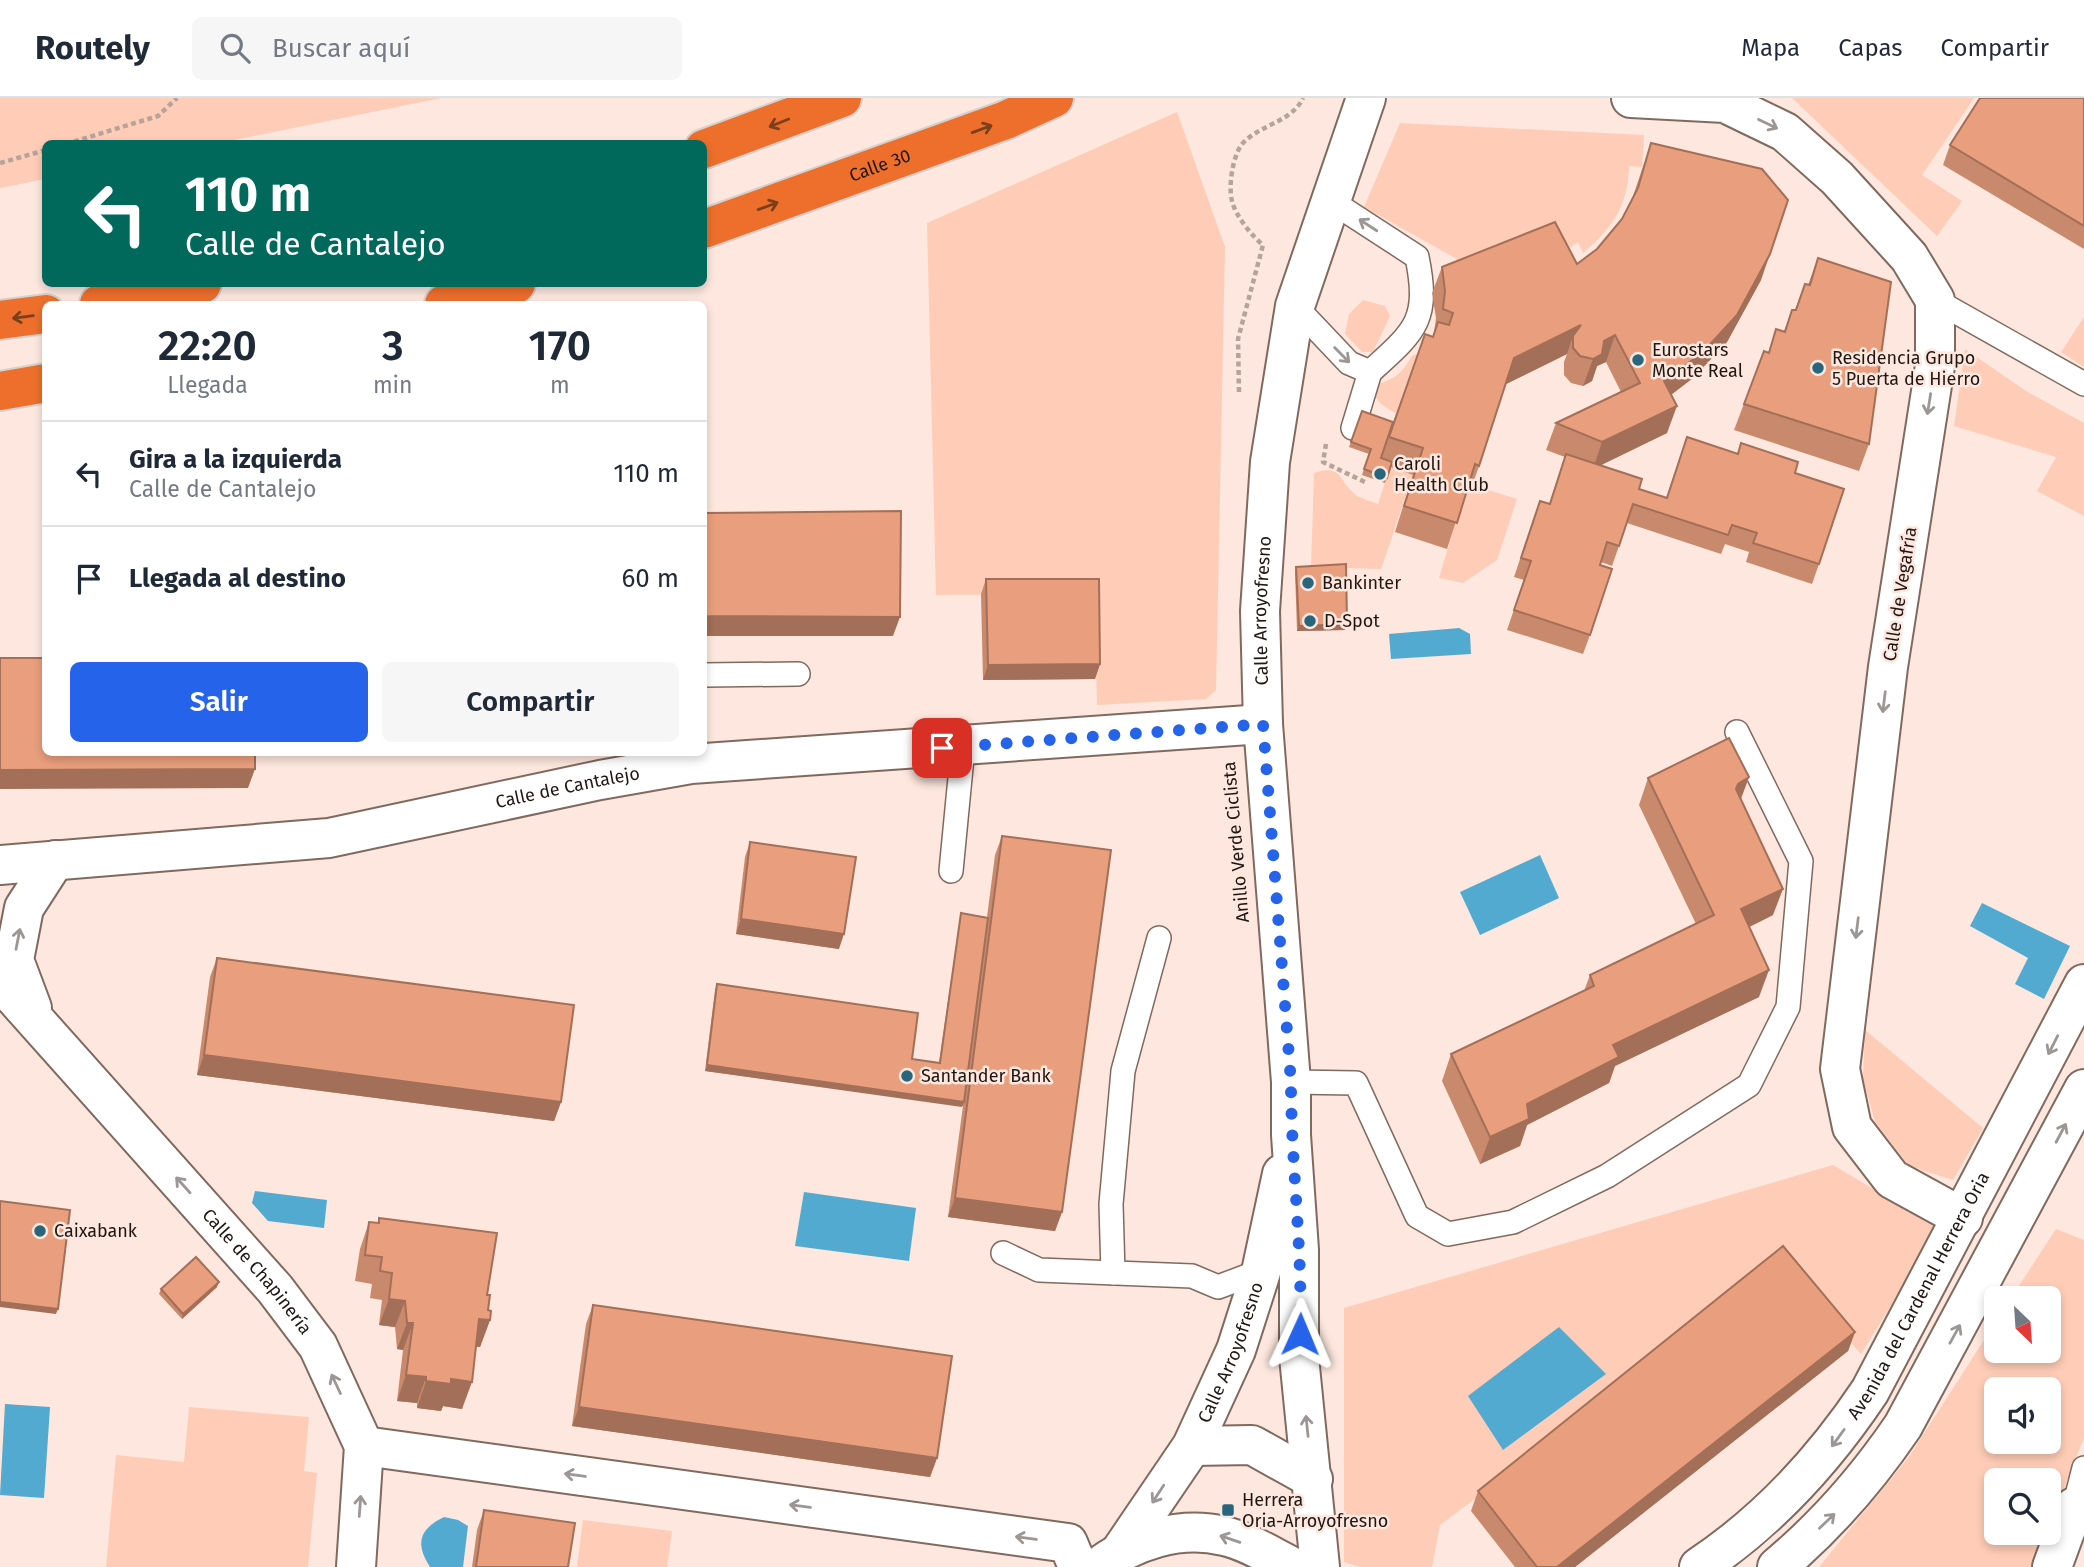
<!DOCTYPE html>
<html lang="es">
<head>
<meta charset="utf-8">
<style>
  :root { --surface:#fff; --page:#f6f6f7; --text:#1f2937; --muted:#747a83; --line:#e0e1e3; --accent:#2563eb }
  body { margin:0; font-family:"Fira Sans",sans-serif; background:var(--page); color:var(--text); height:100vh; display:flex; flex-direction:column; font-size:26px; white-space:nowrap }
  * { box-sizing:border-box; margin:0 }
  p { font-size:23px; color:var(--muted) }
  .icon { flex:none; width:38px; height:38px; fill:none; stroke:currentColor; stroke-width:2; stroke-linecap:round; stroke-linejoin:round }
  .map { position:relative; flex:1; overflow:hidden }
  .details { position:absolute; left:42px; top:203px; width:665px; height:455px; display:flex; flex-direction:column; background:var(--surface); border-radius:10px; box-shadow:0 4px 10px #0003 }
  .details>* { flex:none }
  .top-card { position:absolute; left:42px; top:42px; width:665px; height:147px; border-radius:10px; box-shadow:0 4px 10px #0003; background:#00695c; color:#fff; overflow:hidden }
  .needle { width:46px; rotate:155deg }
  .buttons { position:absolute; left:1984px; top:1188px; display:grid; gap:14px }
  .buttons a { display:grid; place-items:center; width:77px; height:77px; border-radius:10px; background:var(--surface); box-shadow:0 4px 10px #0003; font-size:35px }
  .pin { position:absolute; display:grid; place-items:center; width:60px; height:60px; color:#fff; margin:-30px; border-radius:14px; box-shadow:0 4px 10px #0006 }
  .me { position:absolute; width:77px; margin:-38px; rotate:1deg; stroke-linejoin:round; filter:drop-shadow(0 0 5px #0008) }
  .turn { display:flex; align-items:center; gap:24px; height:147px; padding:0 28px; font-size:32px }
  .turn .icon { width:91px; height:91px; stroke-width:2.5 }
  .turn b { display:block; font-size:49px; line-height:60px }
  .eta { display:flex; justify-content:space-evenly; align-items:center; height:119px; text-align:center }
  .eta b { font-size:42px; font-weight:600; line-height:49px }
  .button { display:flex; gap:14px; margin-top:auto; padding:14px 28px }
  .button a { flex:1; height:80px; border-radius:10px; background:var(--accent); color:#fff; font-size:28px; font-weight:600; line-height:80px; text-align:center }
  .button a+a { background:var(--page); color:var(--text) }
  ul { padding:0; list-style:none }
  li { display:flex; align-items:center; gap:21px; height:105px; padding:0 28px; border-top:2px solid var(--line) }
  li div { flex:1 }
  li b { display:block; font-size:26px }
  li em { font-style:normal }
  header { display:flex; align-items:center; gap:42px; box-sizing:border-box; height:98px; padding:0 35px; background:var(--surface); border-bottom:2px solid var(--line) }
  header strong { font-size:33px }
  nav { display:flex; gap:38px; margin-inline-start:auto; font-size:24px }
  .search { width:490px; height:63px; background:var(--page); display:flex; align-items:center; gap:18px; box-sizing:border-box; padding:0 24px; border-radius:10px; color:var(--muted); font-size:26px }
  .map>svg:first-child { display:block }
</style>
</head>
<body>
<header>
<strong>Routely</strong>
<div class="search"><svg class="icon" aria-label="search" viewBox="0 0 24 24"><circle cx="10" cy="10" r="6"/><path d="M15 15l6 6"/></svg>Buscar aquí</div>
<nav><a>Mapa</a><a>Capas</a><a>Compartir</a></nav>
</header>
<div class="map">
<svg width="2084" height="1469" viewBox="0 0 2084 1469">
  <rect width="100%" height="100%" fill="#fde7de"/>
  <g fill="#ffcdb7" fill-rule="evenodd">
    <polygon points="0,0 441,0 219,45 46,46 45,81 0,90"/>
    <polygon points="1792,0 1974,0 1922,77 1962,103 1937,138"/>
    <polygon points="1177,14 1225,149 1216,592 1206,601 1097,607 1094,496 936,497 927,125"/>
    <path d="M1400 25 1644 37 1642 69 1629 68C1628 107 1613 130 1583 155L1578 144 1568 151 1473 170 1364 109Z"/>
    <polygon points="1363,202 1385,208 1390,218 1373,254 1362,254 1345,236 1349,216"/>
    <polygon points="2084,219 2084,269 2061,254"/>
    <polygon points="1965,251 2026,293 2084,325 2084,418 2037,393 2056,359 1954,328"/>
    <path d="M1417 256 1420 259 1415 263 1398 316C1383 309 1375 303 1371 287 1392 284 1402 276 1412 258Z"/>
    <path d="M1390 369 1413 377 1381 471 1311 469 1314 375C1343 365 1339 385 1356 397 1362 401 1371 403 1378 406Z"/>
    <polygon points="1472,387 1517,401 1497,462 1463,485 1439,480 1465,393"/>
    <polygon points="1865,932 1983,1030 1953,1082 1909,1068 1875,1024 1863,981"/>
    <polygon points="1833,1067 1939,1130 1861,1256 1784,1169 1440,1427 1432,1469 1360,1469 1344,1464 1344,1210"/>
    <path d="M2056 1131 2084 1142V1340L2049 1427V1382H1997V1435H2046L2032 1469H1819L1908 1360 1997 1222V1253H2049V1200H2011ZM1997 1292H2049V1344H1997Z"/>
    <polygon points="189,1309 309,1319 304,1373 317,1375 308,1469 106,1469 116,1357 184,1364"/>
    <polygon points="583,1422 672,1433 667,1469 577,1469"/>
  </g>
  <g fill="#52aad0">
    <polygon points="1459,530 1470,536 1471,556 1391,561 1389,536"/>
    <polygon points="1540,757 1559,800 1480,837 1460,794"/>
    <polygon points="1982,805 2070,848 2044,901 2015,886 2028,860 1970,828"/>
    <polygon points="255,1093 327,1102 324,1130 268,1123 252,1105"/>
    <polygon points="804,1094 916,1110 909,1163 795,1148"/>
    <polygon points="1559,1229 1606,1276 1503,1352 1468,1298"/>
    <polygon points="5,1306 50,1309 44,1400 0,1397"/>
    <path d="M444 1419 458 1422 468 1428 463 1469H430C415 1446 419 1431 444 1419Z"/>
  </g>
  <g fill="none" stroke-linecap="round" stroke-linejoin="round">
    <g stroke="#80695f" stroke-width="26">
      <g id="service">
        <polyline points="1935,202 2084,286"/>
        <path d="M1295 208 1349 265 1370 274C1415 233 1430 223 1417 159L1331 103"/>
        <polyline points="1353,330 1370,274"/>
        <polyline points="704,577 798,576"/>
        <polyline points="951,773 963,649"/>
        <polyline points="1291,984 1356,985 1417,1118 1448,1136 1513,1124 1607,1078 1749,987 1788,909 1801,763 1737,634"/>
        <polyline points="1003,1155 1039,1172 1192,1178 1218,1189 1266,1171"/>
        <polyline points="1113,1175 1111,1106 1123,973 1159,840"/>
        <polyline points="2074,1409 2084,1370"/>
      </g>
    </g>
    <g stroke="#80695f" stroke-width="42">
      <g id="minor">
        <polyline points="1631,0 1725,5 1785,34 1837,80 1909,159 1935,202 1935,268 1888,569 1840,971 1852,1029 1892,1081 1963,1120"/>
        <path id="s1" d="M0 767 329 740 600 682 691 666 1263 626"/>
        <path id="s2" d="M0 883 275 1191 318 1248 364 1348 356 1469"/>
        <polyline points="32,910 14,862 24,810 55,762"/>
        <polyline points="364,1348 1068,1445 1078,1469"/>
        <polyline points="1192,1348 1252,1347 1313,1381"/>
        <path id="s3" d="M1122 1451 1192 1348 1236 1252 1261 1174 1282 1076"/>
        <path id="s4" d="M1320 1469 1299 1259V1152L1291 1037V984L1263 626 1260 513 1270 364 1295 208 1366 0"/>
        <polyline points="2052,1469 2074,1409"/>
      </g>
    </g>
    <g stroke="#80695f" stroke-width="42">
      <path id="tertiary" d="M1098 1469C1133 1443 1179 1427 1224 1438 1247 1443 1271 1458 1293 1469"/>
    </g>
    <g stroke="#80695f" stroke-width="42">
      <g id="secondary">
        <path id="s5" d="M1699 1469C1768 1423 1824 1362 1870 1293L2084 886"/>
        <path d="M1777 1469C1826 1428 1867 1381 1903 1328L2084 991"/>
      </g>
    </g>
    <g stroke="#d2d1d0" stroke-width="42">
      <g id="motorway">
        <polyline points="704,51 842,0"/>
        <path id="s6" d="M704 131 1006 22 1054 0"/>
        <polyline points="99,206 202,186"/>
        <polyline points="444,206 516,186"/>
        <polyline points="0,222 46,216"/>
        <polyline points="0,293 46,285"/>
      </g>
    </g>
    <g stroke="#b5a39c" stroke-width="4.5" stroke-dasharray="5 3.5" stroke-linecap="butt">
      <polyline points="66,46 158,18 177,0"/>
      <polyline points="0,65 46,52"/>
      <path d="M1239 294 1238 241 1263 147C1252 138 1235 117 1232 103 1228 88 1233 56 1243 45 1261 26 1292 24 1303 0"/>
      <polyline points="1326,346 1323,364 1367,385"/>
    </g>
    <use href="#service" stroke="#fff" stroke-width="23"/>
    <use href="#minor" stroke="#fff" stroke-width="38"/>
    <use href="#tertiary" stroke="#fff" stroke-width="38"/>
    <use href="#secondary" stroke="#fff" stroke-width="38"/>
    <use href="#motorway" stroke="#ed6f2b" stroke-width="38"/>
  </g>
  <g fill="#c8896c">
    <polygon points="2084,0 2084,151 1943,67 1950,47"/>
    <polygon points="1651,45 1761,182 1727,244 1693,280 1671,297 1667,335 1601,367 1639,391 1666,400 1687,339 1737,356 1741,345 1795,375 1819,466 1812,486 1746,464 1749,454 1725,446 1721,456 1627,425 1612,468 1601,464 1590,537 1583,556 1507,532 1524,482 1514,479 1533,422 1549,406 1565,359 1546,352 1556,325 1621,294 1606,264 1597,268 1592,283 1583,288 1571,285 1564,277 1564,264 1567,256 1506,286 1479,368 1470,394 1466,393 1447,451 1395,434 1413,377 1391,369 1385,385 1362,377 1369,356 1349,349 1362,313 1393,324 1425,236 1433,239 1434,235 1436,220 1432,195 1442,169 1577,166 1597,151 1622,121 1633,98"/>
    <polygon points="1818,160 1869,346 1859,373 1734,332 1764,253 1768,255 1776,231 1784,233 1792,212 1795,212 1805,186 1808,187"/>
    <polygon points="1296,469 1345,532 1297,533 1295,474"/>
    <polygon points="986,481 1100,566 1095,581 983,582 981,496"/>
    <polygon points="1749,679 1741,701 1773,817 1749,829 1759,899 1615,968 1609,985 1527,1027 1520,1048 1480,1066 1442,983 1451,956 1584,893 1590,877 1696,826 1639,707 1648,680"/>
    <polygon points="1002,738 1062,1114 1055,1133 948,1119 963,1008 705,973 715,892 717,886 912,961 939,965 960,820 961,815 987,819 995,757"/>
    <polygon points="750,744 839,851 736,836 745,759"/>
    <polygon points="217,860 561,1004 554,1023 197,977 210,879"/>
    <polygon points="379,1120 487,1197 490,1222 480,1249 476,1248 462,1311 443,1308 441,1313 417,1310 417,1305 397,1303 403,1252 397,1251 395,1229 379,1227 382,1202 370,1200 372,1186 355,1183 360,1151 369,1124 378,1125"/>
    <polygon points="217,1189 182,1221 159,1196 161,1191"/>
    <polygon points="593,1207 937,1360 930,1379 572,1328 586,1226"/>
    <polygon points="1855,1234 1848,1253 1575,1469 1515,1469 1471,1413 1478,1393"/>
    <polygon points="484,1412 568,1469 472,1469 477,1432"/>
  </g>
  <g fill="#a36f58">
    <polygon points="1770,156 1761,182 1727,244 1693,280 1655,309 1664,283"/>
    <polygon points="1581,227 1573,238 1567,256 1504,287 1514,260"/>
    <polygon points="1615,237 1606,264 1597,268 1592,283 1583,288 1593,261 1604,243"/>
    <polygon points="1677,308 1667,335 1593,371 1602,344"/>
    <polygon points="704,518 900,519 893,538 704,538"/>
    <polygon points="1347,526 1345,532 1297,533 1299,528"/>
    <polygon points="1100,566 1095,581 983,582 988,567"/>
    <polygon points="255,671 248,690 0,691 0,672"/>
    <polygon points="1749,679 1739,705 1728,712 1738,686"/>
    <polygon points="1783,791 1773,817 1731,838 1741,811"/>
    <polygon points="741,821 844,836 839,851 736,836"/>
    <polygon points="1769,872 1759,899 1615,968 1609,985 1527,1027 1520,1048 1480,1066 1490,1039 1527,1006 1613,947"/>
    <polygon points="204,957 561,1004 554,1023 197,977"/>
    <polygon points="707,967 964,1004 962,1009 705,973"/>
    <polygon points="955,1100 1062,1114 1055,1133 948,1119"/>
    <polygon points="219,1184 217,1189 182,1221 183,1216"/>
    <polygon points="389,1201 405,1203 395,1229 379,1227"/>
    <polygon points="0,1204 58,1211 56,1216 0,1209"/>
    <polygon points="479,1221 490,1222 480,1249 470,1248"/>
    <polygon points="407,1225 413,1225 403,1252 397,1251"/>
    <polygon points="1855,1234 1848,1253 1575,1469 1557,1469"/>
    <polygon points="406,1277 426,1279 417,1305 397,1303"/>
    <polygon points="451,1281 472,1284 462,1311 443,1308 441,1313 417,1310 426,1283"/>
    <polygon points="579,1309 937,1360 930,1379 572,1328"/>
  </g>
  <g fill="#e99f7d" stroke="#a36f58" stroke-width="2">
    <polygon points="1980,0 2084,0 2084,128 1950,47"/>
    <polygon points="1651,45 1762,71 1788,102 1770,156 1737,217 1703,254 1664,283 1677,308 1602,344 1556,325 1640,285 1615,237 1604,243 1602,256 1593,261 1580,258 1573,250 1573,238 1581,227 1514,260 1479,368 1475,366 1457,425 1404,408 1423,350 1389,339 1425,236 1433,239 1438,224 1449,227 1453,215 1443,211 1445,193 1442,169 1555,124 1577,166 1597,151 1622,121 1638,90"/>
    <polygon points="1818,160 1891,184 1869,346 1744,306 1764,253 1769,255 1776,231 1785,234 1792,212 1796,212 1805,186 1810,187"/>
    <polygon points="1362,313 1393,324 1381,360 1392,364 1387,380 1364,371 1371,351 1351,344"/>
    <polygon points="1687,339 1738,356 1741,345 1798,364 1795,375 1844,391 1819,466 1753,445 1757,435 1732,427 1728,437 1633,406 1619,448 1607,444 1600,467 1612,471 1590,537 1514,512 1531,463 1521,460 1540,403 1550,406 1566,356 1642,381 1639,391 1667,400"/>
    <polygon points="901,413 900,519 704,518 704,415"/>
    <polygon points="1346,466 1347,526 1299,528 1296,469"/>
    <polygon points="986,481 1099,481 1100,566 988,567"/>
    <polygon points="0,560 46,560 46,654 255,654 255,671 0,672"/>
    <polygon points="1729,640 1749,679 1738,686 1736,691 1783,791 1741,811 1769,872 1613,947 1619,959 1527,1006 1529,1021 1490,1039 1451,956 1594,888 1590,877 1714,817 1648,680"/>
    <polygon points="1002,738 1111,752 1062,1114 955,1100"/>
    <polygon points="750,744 856,759 844,836 741,821"/>
    <polygon points="961,815 988,820 964,1004 707,967 717,886 918,915 912,961 940,965"/>
    <polygon points="217,860 574,907 561,1004 204,957"/>
    <polygon points="0,1103 70,1112 58,1211 0,1204"/>
    <polygon points="379,1120 497,1135 487,1197 490,1197 488,1212 491,1213 490,1222 479,1221 472,1284 451,1281 451,1286 426,1283 426,1279 406,1277 413,1225 407,1225 405,1203 389,1201 392,1175 380,1173 382,1159 365,1157 369,1124 379,1125"/>
    <polygon points="1783,1148 1855,1234 1557,1469 1537,1469 1478,1393"/>
    <polygon points="196,1159 219,1184 183,1216 161,1191"/>
    <polygon points="593,1207 952,1258 937,1360 579,1309"/>
    <polygon points="484,1412 575,1425 568,1469 476,1469"/>
  </g>
  <defs><path id="oneway-shaft" d="M-6 0H5M1.5-3L5.5 0L1.5 3" fill="none" stroke-width="1.6" stroke-linecap="round" stroke-linejoin="round" transform="scale(1.75)"/></defs>
  <g stroke="#7c3f1e">
    <use href="#oneway-shaft" transform="translate(779 25) rotate(158)"/>
    <use href="#oneway-shaft" transform="translate(982 31) rotate(-20)"/>
    <use href="#oneway-shaft" transform="translate(768 108) rotate(-20)"/>
    <use href="#oneway-shaft" transform="translate(23 219) rotate(172)"/>
  </g>
  <g stroke="#9b9795">
    <use href="#oneway-shaft" transform="translate(1768 26) rotate(26)"/>
    <use href="#oneway-shaft" transform="translate(1368 127) rotate(-147)"/>
    <use href="#oneway-shaft" transform="translate(1342 257) rotate(45)"/>
    <use href="#oneway-shaft" transform="translate(1929 306) rotate(99)"/>
    <use href="#oneway-shaft" transform="translate(1884 604) rotate(97)"/>
    <use href="#oneway-shaft" transform="translate(1857 830) rotate(97)"/>
    <use href="#oneway-shaft" transform="translate(18 841) rotate(-79)"/>
    <use href="#oneway-shaft" transform="translate(2053 947) rotate(117)"/>
    <use href="#oneway-shaft" transform="translate(2061 1035) rotate(-62)"/>
    <use href="#oneway-shaft" transform="translate(183 1087) rotate(-132)"/>
    <use href="#oneway-shaft" transform="translate(1955 1236) rotate(-61)"/>
    <use href="#oneway-shaft" transform="translate(336 1286) rotate(-115)"/>
    <use href="#oneway-shaft" transform="translate(1307 1328) rotate(-96)"/>
    <use href="#oneway-shaft" transform="translate(1838 1340) rotate(126)"/>
    <use href="#oneway-shaft" transform="translate(575 1377) rotate(-172)"/>
    <use href="#oneway-shaft" transform="translate(1158 1396) rotate(123)"/>
    <use href="#oneway-shaft" transform="translate(360 1408) rotate(-86)"/>
    <use href="#oneway-shaft" transform="translate(800 1408) rotate(-172)"/>
    <use href="#oneway-shaft" transform="translate(1827 1423) rotate(-44)"/>
    <use href="#oneway-shaft" transform="translate(1026 1440) rotate(-172)"/>
    <use href="#oneway-shaft" transform="translate(1230 1441) rotate(-161)"/>
  </g>
  <g fill="none" stroke-linecap="round" stroke-linejoin="round">
    <path stroke="#2563eb" stroke-width="12" stroke-dasharray="0 21.6" d="M942 650 1263 626 1291 984C1291 1068 1303 1152 1300 1236"/>
  </g>
  <g fill="#2a657e" stroke="#fde7de" stroke-width="2.5">
    <circle cx="1638" cy="262" r="7"/>
    <circle cx="1818" cy="270" r="7"/>
    <circle cx="1380" cy="376" r="7"/>
    <circle cx="1308" cy="485" r="7"/>
    <circle cx="1310" cy="523" r="7"/>
    <circle cx="907" cy="978" r="7"/>
    <circle cx="40" cy="1133" r="7"/>
    <rect x="1221" y="1405" width="14" height="14" rx="3.5"/>
  </g>
  <g text-anchor="middle" dominant-baseline="central" stroke-width="5" stroke-linejoin="round" paint-order="stroke">
    <g font-size="18" fill="#201713" stroke="#fde7de">
      <text stroke="none"><textPath href="#s6" startOffset="187">Calle 30</textPath></text>
      <text transform="translate(1900 496) rotate(-81)">Calle de Vegafría</text>
      <text stroke="none"><textPath href="#s4" startOffset="959">Calle Arroyofresno</textPath></text>
      <text stroke="none"><textPath href="#s1" startOffset="574">Calle de Cantalejo</textPath></text>
      <text transform="translate(1236 744) rotate(-95)">Anillo Verde Ciclista</text>
      <text stroke="none"><textPath href="#s2" startOffset="388">Calle de Chapinería</textPath></text>
      <text stroke="none"><textPath href="#s5" startOffset="354">Avenida del Cardenal Herrera Oria</textPath></text>
      <text stroke="none"><textPath href="#s3" startOffset="226">Calle Arroyofresno</textPath></text>
    </g>
    <g font-size="18" fill="#201713" stroke="#fde7de" text-anchor="start">
      <text x="1652" y="252">Eurostars<tspan x="1652" dy="21">Monte Real</tspan></text>
      <text x="1832" y="260">Residencia Grupo<tspan x="1832" dy="21">5 Puerta de Hierro</tspan></text>
      <text x="1394" y="366">Caroli<tspan x="1394" dy="21">Health Club</tspan></text>
      <text x="1322" y="485">Bankinter</text>
      <text x="1324" y="523">D-Spot</text>
      <text x="921" y="978">Santander Bank</text>
      <text x="54" y="1133">Caixabank</text>
      <text x="1242" y="1402">Herrera<tspan x="1242" dy="21">Oria-Arroyofresno</tspan></text>
    </g>
  </g>
</svg>
<div class="buttons">
<a><svg class="needle" viewBox="-14 -14 28 28"><path d="M0-13l5 13h-10z" fill="#e53935"/><path d="M0 13l5-13h-10z" fill="#747a83"/></svg></a>
<a><svg class="icon" aria-label="sound" viewBox="0 0 24 24"><path d="M4 9h4l5-4v14l-5-4H4zM17 9q2 3 0 6"/></svg></a>
<a><svg class="icon" aria-label="search" viewBox="0 0 24 24"><circle cx="10" cy="10" r="6"/><path d="M15 15l6 6"/></svg></a>
</div>
<div class="pin" style="left:942px;top:650px;background:#d93025"><svg class="icon" aria-label="arrive" viewBox="0 0 24 24"><path d="M6 21V4h12l-3 4 3 4H6"/></svg></div>
<svg class="me" style="left:1300px;top:1236px" viewBox="-20 -20 40 40"><path d="M0-17L14 15 0 8-14 15z" fill="#2563eb" stroke="#fff" stroke-width="4"/></svg>
<div class="top-card">
<div class="turn"><svg class="icon" aria-label="left" viewBox="0 0 24 24"><path d="M17 20v-9H6M10 6l-5 5 5 5"/></svg><div><b>110 m</b>Calle de Cantalejo</div></div>
</div>
<section class="details">
<div class="eta">
<div><b>22:20</b><p>Llegada</p></div>
<div><b>3</b><p>min</p></div>
<div><b>170</b><p>m</p></div>
</div>
<ul>
<li><svg class="icon" aria-label="left" viewBox="0 0 24 24"><path d="M17 20v-9H6M10 6l-5 5 5 5"/></svg><div><b>Gira a la izquierda</b><p>Calle de Cantalejo</p></div><em>110 m</em></li>
<li><svg class="icon" aria-label="arrive" viewBox="0 0 24 24"><path d="M6 21V4h12l-3 4 3 4H6"/></svg><div><b>Llegada al destino</b></div><em>60 m</em></li>
</ul>
<div class="button"><a>Salir</a><a>Compartir</a></div>
</section>
</div>
</body>
</html>
